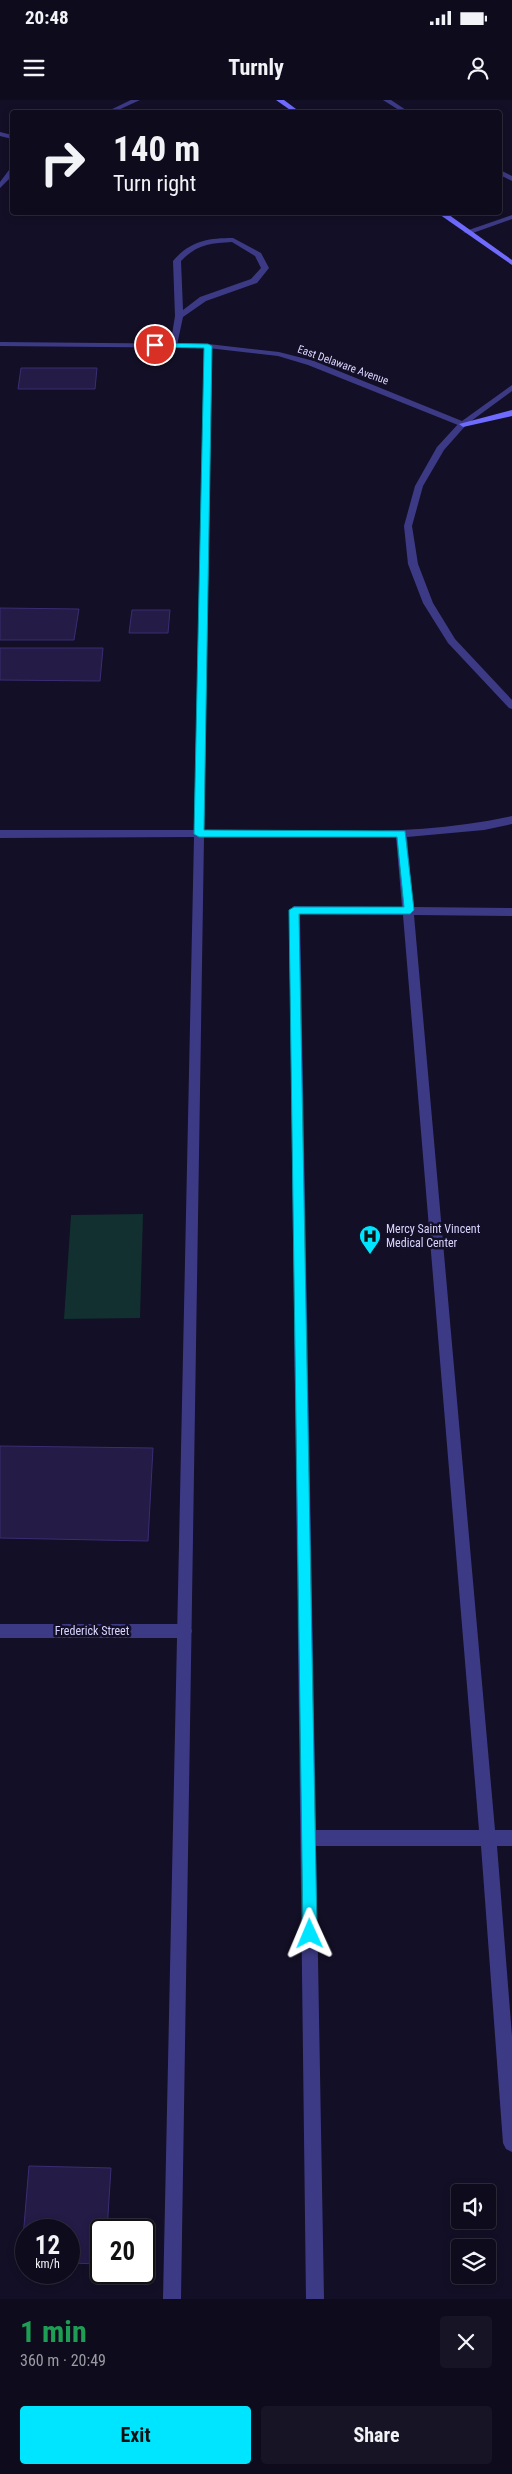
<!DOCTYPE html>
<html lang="en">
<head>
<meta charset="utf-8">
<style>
  :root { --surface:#0e0b1c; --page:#171425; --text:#f1f3f6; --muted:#9b9ba3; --line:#2e2b3b; --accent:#00e5ff }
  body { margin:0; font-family:"Roboto Condensed",sans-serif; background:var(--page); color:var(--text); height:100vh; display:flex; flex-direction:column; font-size:19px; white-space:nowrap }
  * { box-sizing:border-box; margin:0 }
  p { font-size:16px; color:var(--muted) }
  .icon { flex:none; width:28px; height:28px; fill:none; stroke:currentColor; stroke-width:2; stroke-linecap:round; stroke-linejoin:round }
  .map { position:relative; height:2199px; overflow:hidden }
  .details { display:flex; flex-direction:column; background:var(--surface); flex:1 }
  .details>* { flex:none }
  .hud { position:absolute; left:10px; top:10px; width:492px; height:105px; border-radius:5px; box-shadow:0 2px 8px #0003,0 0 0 1px var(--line); background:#0e0b1c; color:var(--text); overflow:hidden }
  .controls { position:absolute; left:451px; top:2084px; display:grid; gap:10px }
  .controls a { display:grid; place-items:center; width:45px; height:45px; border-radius:5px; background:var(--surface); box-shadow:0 2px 8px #0003,0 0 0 1px var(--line); font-size:25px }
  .speed { position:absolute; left:15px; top:2119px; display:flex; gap:10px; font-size:25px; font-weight:700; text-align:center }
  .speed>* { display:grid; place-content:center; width:65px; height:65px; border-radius:50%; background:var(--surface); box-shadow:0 2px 8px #0003,0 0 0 1px var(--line); line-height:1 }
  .speed small { font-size:12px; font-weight:400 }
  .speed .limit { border:2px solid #111; border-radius:8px; background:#fff; color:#111 }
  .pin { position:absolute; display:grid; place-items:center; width:42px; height:42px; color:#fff; margin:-21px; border:2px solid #fff; border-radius:50%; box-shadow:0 1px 5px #0007 }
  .me { position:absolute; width:55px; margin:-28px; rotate:359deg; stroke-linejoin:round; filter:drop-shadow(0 0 4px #0008) }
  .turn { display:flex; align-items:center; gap:18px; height:105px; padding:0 20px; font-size:22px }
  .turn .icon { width:65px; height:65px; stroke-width:2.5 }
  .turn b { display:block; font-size:35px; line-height:42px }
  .round { display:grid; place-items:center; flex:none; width:52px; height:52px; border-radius:5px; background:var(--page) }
  .headline { display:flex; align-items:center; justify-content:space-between; height:85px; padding:0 20px }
  h1 { font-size:30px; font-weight:700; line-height:38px; color:#1e9e55 }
  .button { display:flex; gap:10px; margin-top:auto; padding:10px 20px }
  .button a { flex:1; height:58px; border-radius:5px; background:var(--accent); color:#111; font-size:20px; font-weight:700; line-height:58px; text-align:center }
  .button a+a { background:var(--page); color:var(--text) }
  .status { display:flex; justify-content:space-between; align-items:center; height:35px; padding:0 25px; background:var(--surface); direction:ltr }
  .status svg { height:14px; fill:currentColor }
  header { display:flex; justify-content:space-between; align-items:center; height:65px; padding:0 20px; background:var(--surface); font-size:22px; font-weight:700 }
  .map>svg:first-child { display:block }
</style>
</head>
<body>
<div class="status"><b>20:48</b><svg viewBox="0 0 49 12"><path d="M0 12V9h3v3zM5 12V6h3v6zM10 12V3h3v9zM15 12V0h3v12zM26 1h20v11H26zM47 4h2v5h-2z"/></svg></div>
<header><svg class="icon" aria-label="menu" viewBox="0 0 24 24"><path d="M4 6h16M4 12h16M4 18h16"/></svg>Turnly<svg class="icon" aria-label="person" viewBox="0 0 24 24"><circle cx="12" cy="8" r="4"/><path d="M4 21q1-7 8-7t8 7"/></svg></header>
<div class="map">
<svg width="512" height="2199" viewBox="0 0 512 2199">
  <rect width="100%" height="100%" fill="#130f26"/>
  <polygon fill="#12302f" points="143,1114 140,1218 64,1219 71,1115"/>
  <g fill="#241b47" stroke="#3b2d73">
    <polygon points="21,268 97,268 95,289 18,289"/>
    <polygon points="0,508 79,509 74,540 0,540"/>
    <polygon points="132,510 170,510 168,533 129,533"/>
    <polygon points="0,548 103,548 100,581 0,580"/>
    <polygon points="0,1346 153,1348 148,1441 0,1438"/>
    <polygon points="29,2066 111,2068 107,2130 101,2130 101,2164 69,2163 69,2130 26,2130 26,2163 21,2162"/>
  </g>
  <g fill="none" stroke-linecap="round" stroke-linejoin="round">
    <g fill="#3d3a85" fill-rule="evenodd">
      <polygon points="383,0 391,0 409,12 402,12"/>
      <polygon points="500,70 512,76 512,81 500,75"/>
      <polygon points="512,115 512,119 470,134 463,132"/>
      <path d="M233 138 261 153 269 168 257 183 206 201 183 217 177 245 170 247 175 216 173 161C190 141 208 138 233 138ZM232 142 255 156 261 168 251 179 200 197 183 210 181 161C196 145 210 143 232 142Z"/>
      <path d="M205 244 212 246 204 730C305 730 413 738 512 716V724L484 730 407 737 413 807 512 808V816L414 815 495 1730H512V1746H497L512 1936V2052L506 2049 503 2043 481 1746H316L324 2199H306L289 810 294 806 402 807 396 737H204L181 2199H163L194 737 0 738V730H194ZM300 814 403 815 479 1730H316Z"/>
      <polygon points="460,322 467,324 444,350 423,386 412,426 418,464 433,503 455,539 512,600 512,609 509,608 448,543 423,503 408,464 404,426 415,386 437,347"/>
    </g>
    <g fill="#3d3a85" fill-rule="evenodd">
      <polygon points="0,32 12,35 12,39 0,36"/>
      <polygon points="0,242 208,244 279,252 314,261 462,321 512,285 512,291 463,327 308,265 278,256 208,248 0,246"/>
      <polygon points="0,1524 185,1524 190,1526 192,1531 190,1536 185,1538 0,1538"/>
    </g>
    <g fill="#3d3a85" fill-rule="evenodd">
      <polygon points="131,0 140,0 114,12 106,12"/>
      <polygon points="9,70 12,70 12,76 0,88 0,82"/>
    </g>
    <g fill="#6f6bff" fill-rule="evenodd">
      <polygon points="276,0 284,0 300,12 293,12"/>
      <polygon points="436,112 445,112 512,160 512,165"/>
      <polygon points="512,310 512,316 463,327 459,324"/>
    </g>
  </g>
  <polygon fill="#00e5ff" stroke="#0095a6" points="155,243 208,244 212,246 204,730 405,731 414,810 410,814 299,814 317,1834 315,1839 310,1841 305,1839 303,1834 289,810 294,807 404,807 397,737 199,737 194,734 204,248 152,247 151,245"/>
  <defs>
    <g id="hospital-pin" transform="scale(1.125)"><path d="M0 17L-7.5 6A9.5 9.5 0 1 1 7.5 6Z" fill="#00e5ff" stroke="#130f26"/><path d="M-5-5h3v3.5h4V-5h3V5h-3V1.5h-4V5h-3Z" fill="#111"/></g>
  </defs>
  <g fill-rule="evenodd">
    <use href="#hospital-pin" x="370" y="1136"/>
  </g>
  <g text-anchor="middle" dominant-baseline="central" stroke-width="5" stroke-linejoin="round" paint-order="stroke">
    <g font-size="11" fill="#d9d4ff" stroke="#130f26">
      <text transform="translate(343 265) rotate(20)">East Delaware Avenue</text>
    </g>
    <g font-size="12" fill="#d9d4ff" stroke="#130f26" text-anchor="start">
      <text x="386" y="1129">Mercy Saint Vincent<tspan x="386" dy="14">Medical Center</tspan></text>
    </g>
    <g font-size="12" fill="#d9d4ff" stroke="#130f26">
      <text x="92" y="1531">Frederick Street</text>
    </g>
  </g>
</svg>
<div class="controls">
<a><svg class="icon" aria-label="sound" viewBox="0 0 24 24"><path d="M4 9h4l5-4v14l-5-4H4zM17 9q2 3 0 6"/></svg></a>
<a><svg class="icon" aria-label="layers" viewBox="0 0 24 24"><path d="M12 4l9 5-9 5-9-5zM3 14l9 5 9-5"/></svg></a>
</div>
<div class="speed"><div>12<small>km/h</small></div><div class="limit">20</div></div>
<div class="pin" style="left:155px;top:245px;background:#d93025"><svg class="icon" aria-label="arrive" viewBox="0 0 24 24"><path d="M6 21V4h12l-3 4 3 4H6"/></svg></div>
<svg class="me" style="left:310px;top:1834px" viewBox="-20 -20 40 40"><path d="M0-17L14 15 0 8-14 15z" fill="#00e5ff" stroke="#fff" stroke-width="4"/></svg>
<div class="hud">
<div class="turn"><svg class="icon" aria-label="right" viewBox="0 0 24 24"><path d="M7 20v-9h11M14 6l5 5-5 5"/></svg><div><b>140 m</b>Turn right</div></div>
</div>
</div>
<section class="details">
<div class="headline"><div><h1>1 min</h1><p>360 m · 20:49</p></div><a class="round"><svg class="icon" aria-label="close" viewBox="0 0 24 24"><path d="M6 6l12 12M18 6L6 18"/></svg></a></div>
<div class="button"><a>Exit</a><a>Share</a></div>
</section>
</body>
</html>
